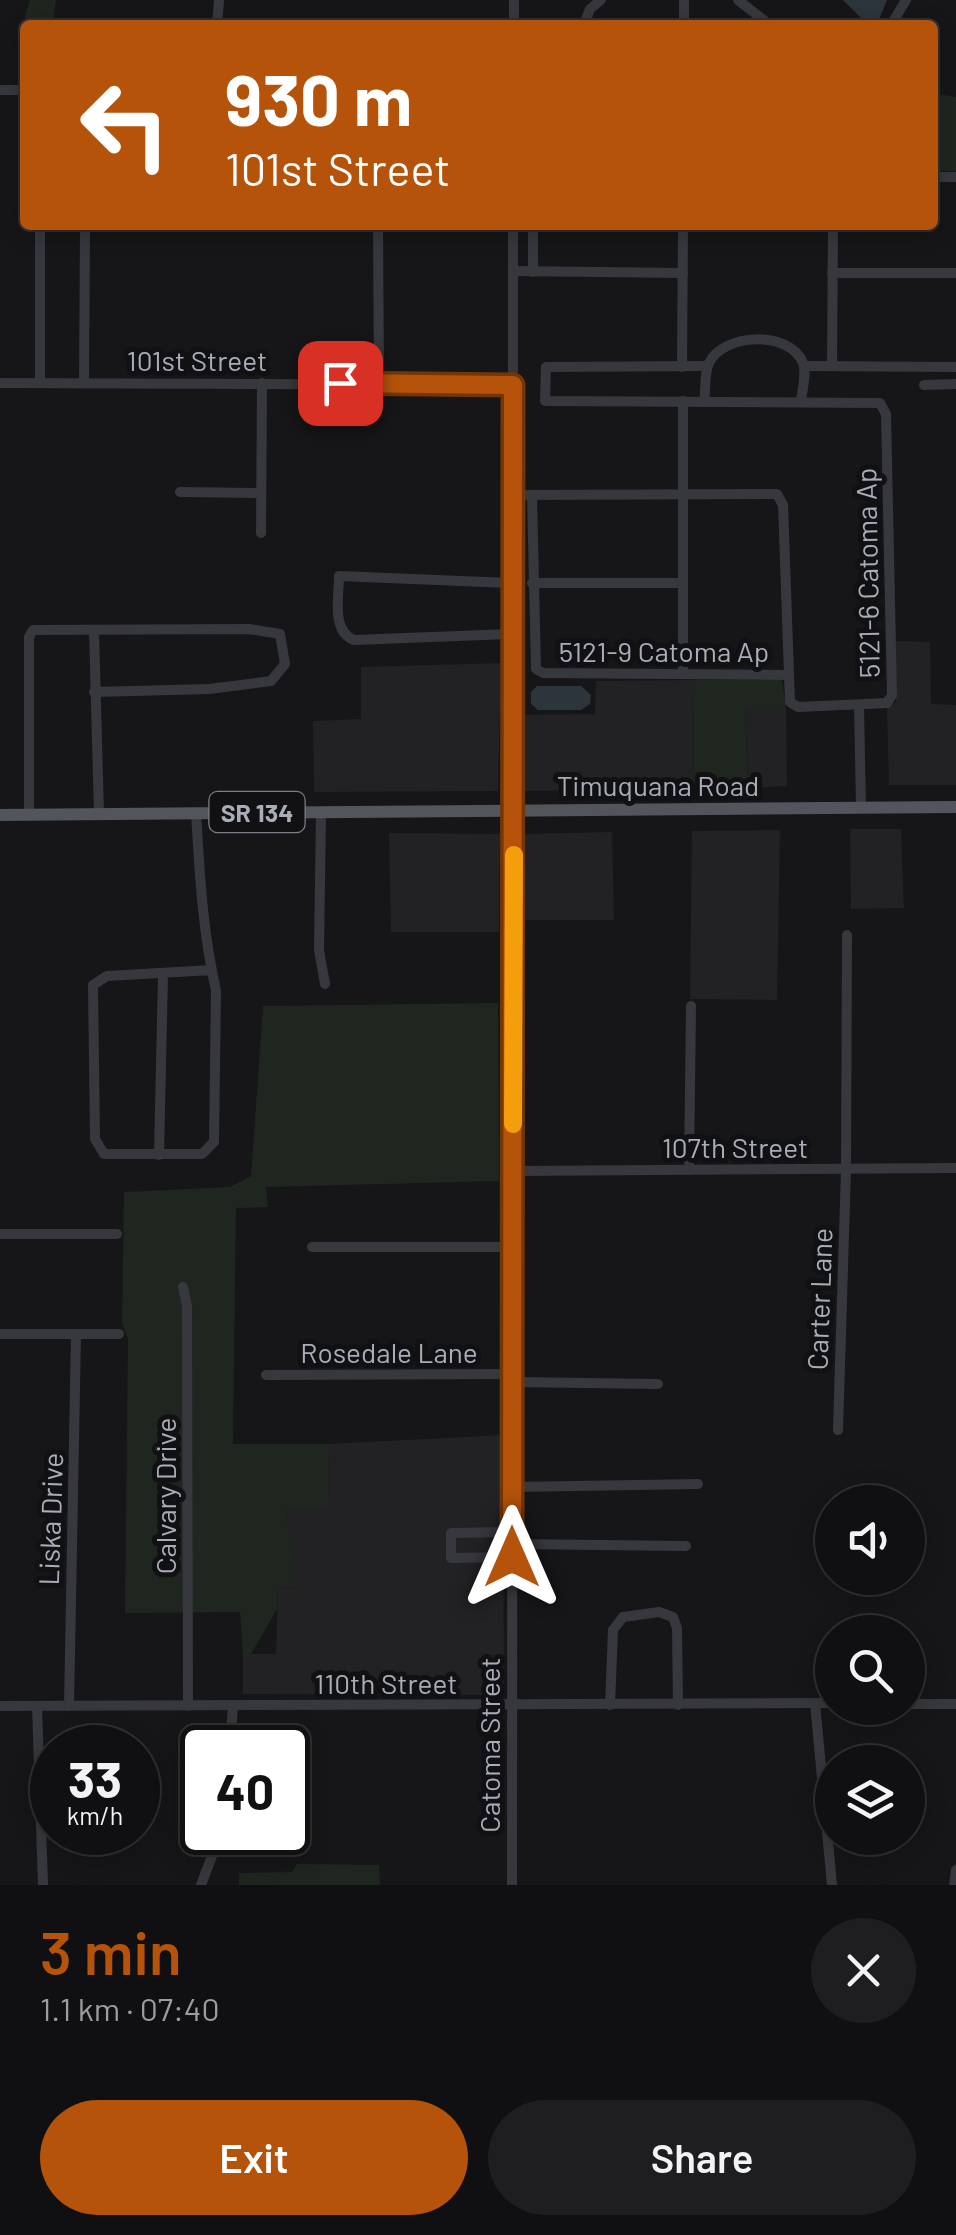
<!DOCTYPE html>
<html lang="en">
<head>
<meta charset="utf-8">
<style>
  :root { --surface:#101012; --page:#1e1e20; --text:#f1f3f6; --muted:#9c9d9f; --line:#303032; --accent:#b45309 }
  body { margin:0; font-family:Barlow,sans-serif; background:var(--page); color:var(--text); height:100vh; display:flex; flex-direction:column; font-size:38px; white-space:nowrap }
  * { box-sizing:border-box; margin:0 }
  p { font-size:32px; color:var(--muted) }
  .icon { flex:none; width:55px; height:55px; fill:none; stroke:currentColor; stroke-width:2; stroke-linecap:round; stroke-linejoin:round }
  .map { position:relative; height:1885px; overflow:hidden }
  .drawer { display:flex; flex-direction:column; background:var(--surface); flex:1 }
  .drawer>* { flex:none }
  .hud { position:absolute; left:20px; top:20px; width:918px; height:210px; border-radius:10px; box-shadow:0 5px 25px #0003,0 0 0 2px var(--line); background:#b45309; color:#fff; overflow:hidden }
  .fabs { position:absolute; left:815px; top:1485px; display:grid; gap:20px }
  .fabs a { display:grid; place-items:center; width:110px; height:110px; border-radius:50%; background:var(--surface); box-shadow:0 5px 25px #0003,0 0 0 2px var(--line); font-size:50px }
  .speed { position:absolute; left:30px; top:1725px; display:flex; gap:20px; font-size:50px; font-weight:700; text-align:center }
  .speed>* { display:grid; place-content:center; width:130px; height:130px; border-radius:50%; background:var(--surface); box-shadow:0 5px 25px #0003,0 0 0 2px var(--line); line-height:1 }
  .speed small { font-size:25px; font-weight:400 }
  .speed .limit { border:5px solid #111; border-radius:15px; background:#fff; color:#111 }
  .pin { position:absolute; display:grid; place-items:center; width:85px; height:85px; color:#fff; margin:-42px; border-radius:20px; box-shadow:0 5px 15px #0006 }
  .me { position:absolute; width:110px; margin:-55px; rotate:0deg; stroke-linejoin:round; filter:drop-shadow(0 0 8px #0008) }
  .turn { display:flex; align-items:center; gap:35px; height:210px; padding:0 40px; font-size:45px }
  .turn .icon { width:130px; height:130px; stroke-width:2.5 }
  .turn b { display:block; font-size:70px; line-height:85px }
  .round { display:grid; place-items:center; flex:none; width:105px; height:105px; border-radius:52px; background:var(--page) }
  .headline { display:flex; align-items:center; justify-content:space-between; height:170px; padding:0 40px }
  h1 { font-size:60px; font-weight:600; line-height:75px; color:var(--accent) }
  .cta { display:flex; gap:20px; margin-top:auto; padding:20px 40px }
  .cta a { flex:1; height:115px; border-radius:60px; background:var(--accent); color:#fff; font-size:40px; font-weight:600; line-height:115px; text-align:center }
  .cta a+a { background:var(--page); color:var(--text) }
  .map>svg:first-child { display:block }
</style>
</head>
<body>
<div class="map">
<svg width="956" height="1885" viewBox="0 0 956 1885">
  <rect width="100%" height="100%" fill="#161618"/>
  <g fill="#222225">
    <polygon points="895,641 930,642 931,704 956,705 956,785 889,785 887,708 896,702"/>
    <polygon points="501,663 498,791 314,792 313,721 361,719 361,667"/>
    <polygon points="693,680 694,789 523,791 517,715 595,714 596,681"/>
    <polygon points="745,706 786,707 787,786 748,788"/>
    <polygon points="850,829 901,829 904,908 851,909"/>
    <polygon points="780,830 777,1000 690,999 692,831"/>
    <polygon points="612,832 614,920 520,920 523,834"/>
    <polygon points="389,833 500,834 499,932 391,932"/>
    <polygon points="503,1435 504,1695 243,1694 243,1654 276,1654 278,1588 296,1587 286,1510 328,1507 329,1444"/>
  </g>
  <g fill="#1e261f">
    <polygon points="30,0 56,0 53,25 25,25 24,85 25,16"/>
    <polygon points="932,93 956,97 956,171 933,171"/>
    <polygon points="693,680 782,680 786,707 745,707 748,788 694,789"/>
    <polygon points="498,1003 499,1181 266,1187 268,1207 236,1208 233,1444 329,1444 328,1508 286,1510 297,1587 278,1588 277,1609 251,1654 243,1654 240,1612 125,1613 128,1339 122,1323 124,1192 230,1187 251,1176 263,1006"/>
    <polygon points="297,1864 379,1865 380,1885 239,1885 239,1873 292,1872"/>
  </g>
  <g fill="#2c353c">
    <polygon points="843,0 887,0 878,22 868,25"/>
    <polygon points="537,686 581,686 591,695 590,704 581,710 538,710 531,704 531,692"/>
  </g>
  <g fill="none" stroke-linecap="round" stroke-linejoin="round">
    <g stroke="#37383d" stroke-width="10">
      <polyline points="514,0 514,25"/>
      <polyline points="738,0 770,25"/>
      <polyline points="217,25 219,0"/>
      <polyline points="584,25 590,9 601,0"/>
      <polyline points="684,25 684,0"/>
      <polyline points="891,25 906,0"/>
      <polyline points="0,90 25,90"/>
      <polyline points="932,177 956,177"/>
      <polyline points="40,225 40,383"/>
      <polyline points="378,225 379,383"/>
      <polyline points="513,271 683,273"/>
      <polyline points="533,272 533,225"/>
      <polyline points="832,273 956,273"/>
      <polyline points="805,366 956,367"/>
      <polyline points="832,366 833,225"/>
      <polyline points="682,367 683,225"/>
      <polyline points="84,382 85,225"/>
      <polyline points="0,383 513,385"/>
      <polyline points="924,385 956,384"/>
      <polyline points="683,401 683,673"/>
      <path d="M704 402C706 390 704 373 709 363 723 333 790 330 803 363 807 373 802 390 801 401"/>
      <polyline points="180,492 261,493"/>
      <polyline points="514,495 777,494 783,505 790,702 798,707 887,703 892,695 886,414 880,403 545,401 546,367 707,366"/>
      <polyline points="532,495 536,669 543,673 787,675"/>
      <polyline points="261,533 262,383"/>
      <polyline points="532,583 683,583"/>
      <polyline points="94,630 99,814"/>
      <path d="M513 634 354 640C331 631 339 597 339 576L513 583"/>
      <polyline points="859,705 861,808"/>
      <polyline points="321,812 319,950 325,984"/>
      <path d="M196 813C200 878 202 926 216 991L214 1142 202 1154H104L95 1139 93 985 107 976 212 970"/>
      <polyline points="29,815 29,637 33,630 249,629 280,634 285,664 271,681 209,689 94,692"/>
      <polyline points="159,1155 163,975"/>
      <polyline points="689,1170 691,1006"/>
      <polyline points="513,1171 956,1168"/>
      <polyline points="0,1234 117,1234"/>
      <polyline points="312,1247 513,1247"/>
      <polyline points="183,1287 187,1306 188,1706"/>
      <polyline points="0,1334 119,1334"/>
      <polyline points="266,1375 512,1374"/>
      <polyline points="512,1382 658,1384"/>
      <polyline points="838,1430 846,1169 847,935"/>
      <polyline points="512,1487 698,1484"/>
      <polyline points="512,1532 451,1533 451,1558 512,1557"/>
      <polyline points="512,1544 686,1546"/>
      <polyline points="815,1703 832,1885"/>
      <polyline points="908,1704 956,1704"/>
      <polyline points="610,1705 613,1630 623,1617 659,1612 673,1617 677,1628 678,1705"/>
      <polyline points="0,1706 832,1703"/>
      <polyline points="37,1706 43,1885"/>
      <polyline points="69,1706 76,1334"/>
      <polyline points="230,1748 233,1706"/>
      <polyline points="201,1885 221,1832"/>
      <polyline points="512,1885 513,225"/>
      <polyline points="954,1885 956,1870"/>
    </g>
    <polyline stroke="#53555c" stroke-width="12" points="0,815 956,807"/>
  </g>
  <g fill="none" stroke-linecap="round" stroke-linejoin="round">
    <g stroke="#753606" stroke-width="25">
      <polyline id="route" points="340,383 513,385 512,1557"/>
    </g>
    <use href="#route" stroke="#b45309" stroke-width="18"/>
    <polyline stroke="#f59e0b" stroke-width="18" points="513,1124 514,855"/>
  </g>
  <g text-anchor="middle" dominant-baseline="central" stroke-width="10" stroke-linejoin="round" paint-order="stroke">
    <rect fill="#111113" stroke="#7b7e86" stroke-width="2.5" x="209.5" y="792" width="95" height="40" rx="8"/>
    <g font-size="25" font-weight="bold" fill="#a8adb8">
      <text x="257" y="812">SR 134</text>
    </g>
    <g font-size="28" fill="#a8adb8" stroke="#111113">
      <text x="197" y="360">101st Street</text>
      <text transform="translate(867 573) rotate(-91)">5121-6 Catoma Ap</text>
      <text x="664" y="651">5121-9 Catoma Ap</text>
      <text x="658" y="785">Timuquana Road</text>
      <text x="735" y="1147">107th Street</text>
      <text transform="translate(819 1299) rotate(-88)">Carter Lane</text>
      <text x="389" y="1352">Rosedale Lane</text>
      <text transform="translate(165 1496) rotate(-90)">Calvary Drive</text>
      <text transform="translate(50 1519) rotate(-88)">Liska Drive</text>
      <text x="386" y="1683">110th Street</text>
      <text transform="translate(489 1745) rotate(-90)">Catoma Street</text>
    </g>
  </g>
</svg>
<div class="fabs">
<a><svg class="icon" aria-label="sound" viewBox="0 0 24 24"><path d="M4 9h4l5-4v14l-5-4H4zM17 9q2 3 0 6"/></svg></a>
<a><svg class="icon" aria-label="search" viewBox="0 0 24 24"><circle cx="10" cy="10" r="6"/><path d="M15 15l6 6"/></svg></a>
<a><svg class="icon" aria-label="layers" viewBox="0 0 24 24"><path d="M12 4l9 5-9 5-9-5zM3 14l9 5 9-5"/></svg></a>
</div>
<div class="speed"><div>33<small>km/h</small></div><div class="limit">40</div></div>
<div class="pin" style="left:340px;top:383px;background:#d93025"><svg class="icon" aria-label="arrive" viewBox="0 0 24 24"><path d="M6 21V4h12l-3 4 3 4H6"/></svg></div>
<svg class="me" style="left:512px;top:1557px" viewBox="-20 -20 40 40"><path d="M0-17L14 15 0 8-14 15z" fill="#b45309" stroke="#fff" stroke-width="4"/></svg>
<div class="hud">
<div class="turn"><svg class="icon" aria-label="left" viewBox="0 0 24 24"><path d="M17 20v-9H6M10 6l-5 5 5 5"/></svg><div><b>930 m</b>101st Street</div></div>
</div>
</div>
<section class="drawer">
<div class="headline"><div><h1>3 min</h1><p>1.1 km · 07:40</p></div><a class="round"><svg class="icon" aria-label="close" viewBox="0 0 24 24"><path d="M6 6l12 12M18 6L6 18"/></svg></a></div>
<div class="cta"><a>Exit</a><a>Share</a></div>
</section>
</body>
</html>
